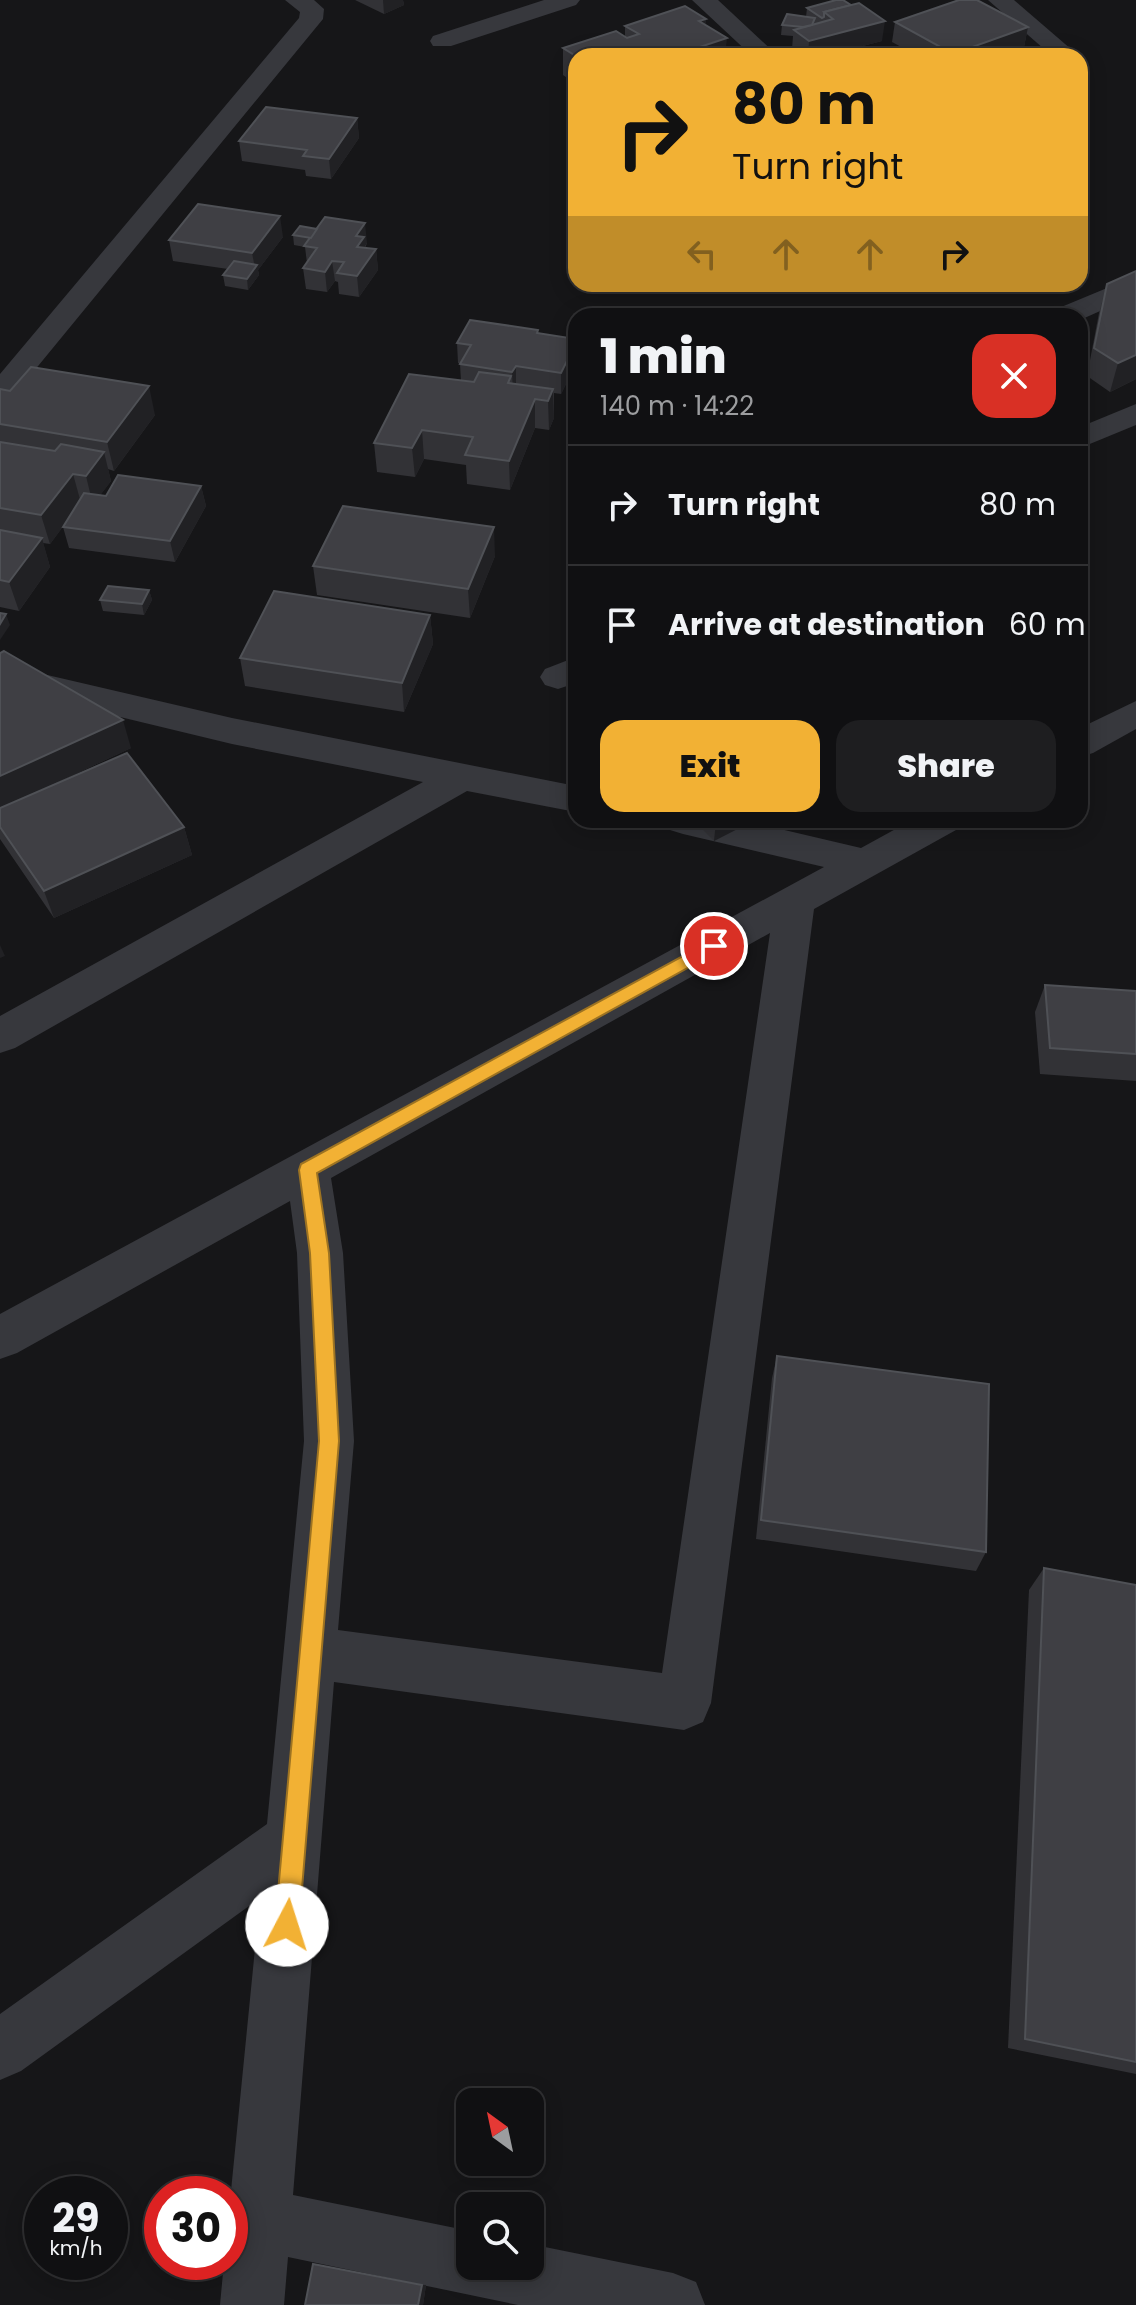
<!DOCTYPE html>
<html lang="en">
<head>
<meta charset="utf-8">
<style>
  :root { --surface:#101012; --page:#1e1e20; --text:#f1f3f6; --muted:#9c9d9f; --line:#303032; --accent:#f2b134 }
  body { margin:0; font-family:Poppins,sans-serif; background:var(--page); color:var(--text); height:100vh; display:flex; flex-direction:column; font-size:30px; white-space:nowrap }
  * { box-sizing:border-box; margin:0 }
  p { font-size:26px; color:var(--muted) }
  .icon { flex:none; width:44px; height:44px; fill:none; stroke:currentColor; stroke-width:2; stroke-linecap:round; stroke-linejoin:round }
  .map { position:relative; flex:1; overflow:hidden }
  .side { position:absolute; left:568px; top:308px; width:520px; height:520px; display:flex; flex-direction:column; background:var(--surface); border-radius:24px; box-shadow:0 4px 20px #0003,0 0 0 2px var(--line) }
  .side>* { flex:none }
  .top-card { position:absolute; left:568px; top:48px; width:520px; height:244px; border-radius:24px; box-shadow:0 4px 20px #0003,0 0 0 2px var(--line); background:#f2b134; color:#111; overflow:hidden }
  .needle { width:52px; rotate:327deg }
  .controls { position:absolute; left:456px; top:2088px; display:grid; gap:16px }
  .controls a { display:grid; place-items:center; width:88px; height:88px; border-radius:16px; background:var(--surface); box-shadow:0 4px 20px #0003,0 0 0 2px var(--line); font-size:40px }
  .speed { position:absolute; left:24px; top:2176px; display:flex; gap:16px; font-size:40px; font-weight:700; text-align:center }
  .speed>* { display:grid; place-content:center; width:104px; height:104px; border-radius:50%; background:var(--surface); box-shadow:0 4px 20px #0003,0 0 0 2px var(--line); line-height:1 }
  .speed small { font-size:20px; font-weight:400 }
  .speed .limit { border:12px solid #d22; background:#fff; color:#111 }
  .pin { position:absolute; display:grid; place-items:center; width:68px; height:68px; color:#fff; margin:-34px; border:4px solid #fff; border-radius:50%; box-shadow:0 2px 8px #0007 }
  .me { position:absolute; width:88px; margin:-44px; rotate:5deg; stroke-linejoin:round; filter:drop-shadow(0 0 6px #0008) }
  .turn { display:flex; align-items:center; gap:28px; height:168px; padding:0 32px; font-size:36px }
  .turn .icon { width:104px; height:104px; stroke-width:2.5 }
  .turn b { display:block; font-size:56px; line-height:68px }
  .lanes { display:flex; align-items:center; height:76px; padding:0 32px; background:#0003; justify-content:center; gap:40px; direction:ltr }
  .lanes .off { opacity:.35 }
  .round { display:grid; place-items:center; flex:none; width:84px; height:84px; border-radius:24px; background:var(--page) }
  .headline { display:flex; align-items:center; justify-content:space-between; height:136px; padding:0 32px }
  h1 { font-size:48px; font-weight:800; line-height:60px }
  .action { display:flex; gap:16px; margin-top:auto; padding:16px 32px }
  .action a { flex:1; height:92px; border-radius:24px; background:var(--accent); color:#111; font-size:32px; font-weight:800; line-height:92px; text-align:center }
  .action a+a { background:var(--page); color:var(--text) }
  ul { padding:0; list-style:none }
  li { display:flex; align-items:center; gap:24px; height:120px; padding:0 32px; border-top:2px solid var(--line) }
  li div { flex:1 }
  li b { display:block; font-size:30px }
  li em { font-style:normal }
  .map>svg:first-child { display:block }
</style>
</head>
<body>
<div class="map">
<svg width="1136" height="2305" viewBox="0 0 1136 2305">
  <rect width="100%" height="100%" fill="#161618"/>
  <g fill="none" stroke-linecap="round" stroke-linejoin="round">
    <g fill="#37383d" fill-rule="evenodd">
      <polygon points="285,0 314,0 324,9 323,19 11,399 0,402 0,374 299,18 300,12"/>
      <polygon points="544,0 580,0 576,5 451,46 433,46 430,41 433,36"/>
      <polygon points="692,0 718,0 778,56 752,56"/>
      <polygon points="988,0 1014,0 1079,56 1052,56"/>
      <polygon points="1136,276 1136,295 1080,320 1080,316 1049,316 1054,310"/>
      <polygon points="1136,404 1136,425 1080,448 1080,427"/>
      <polygon points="576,657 576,683 558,689 545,685 540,677 545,669"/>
      <polygon points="0,664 232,718 576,786 576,812 467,791 15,1048 0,1053 0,1016 423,782 232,744 0,688"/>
      <polygon points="1136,701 1136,729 1093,753 1080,757 1080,728"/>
      <path d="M664 820H742L861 848 912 820H962L956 830 814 909 711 1703 703 1722 684 1730 334 1682 293 2195 470 2231V2266H530V2244L673 2273 696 2282 705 2305H518L288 2257 284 2305H220L224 2262H230V2201L260 1898 21 2071 0 2080V2014L267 1824 304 1441 297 1253 290 1201 17 1353 0 1359V1314L824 867 683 834 670 830ZM770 933 662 1673 338 1630 354 1441 343 1253 331 1178Z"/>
    </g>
  </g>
  <g fill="#323236">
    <polygon points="355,0 403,0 404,5 384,14"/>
    <polygon points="836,0 882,41 824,56 801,56 792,49 793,36 781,35 782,25 806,17 807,8"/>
    <polygon points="706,19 705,25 576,56 576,84 563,75 563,48 625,36 625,26"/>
    <polygon points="895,22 1028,27 1024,47 999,56 918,56 892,42"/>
    <polygon points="357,118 359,138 331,179 306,176 305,170 242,161 239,141"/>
    <polygon points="293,235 367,243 365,248 376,249 378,270 359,297 339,294 338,282 335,281 327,292 306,289 303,268 307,263 305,247 294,245"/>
    <polygon points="283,237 258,270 259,275 248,290 225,286 223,275 228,269 173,261 169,240"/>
    <polygon points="1107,284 1136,379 1110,392 1087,376 1099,313"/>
    <polygon points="538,330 538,334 576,339 576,364 561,394 554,393 554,418 549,430 535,428 510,490 467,484 466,465 424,459 415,477 377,472 374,443 461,381 460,364 458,363 457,343"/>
    <polygon points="0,389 155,415 114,471 108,469 111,481 100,495 106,496 201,486 206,506 175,562 69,548 63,527 64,525 50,544 43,543 50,567 19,611 0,607"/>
    <polygon points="576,516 576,549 573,546 573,517"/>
    <polygon points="495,556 470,618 317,595 313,566"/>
    <polygon points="149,590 152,600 144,615 103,611 100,600"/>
    <polygon points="430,615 433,644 404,712 245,686 240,658"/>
    <polygon points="0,653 131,748 30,795 184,827 192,855 54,918 0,839"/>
    <polygon points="693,820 755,820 714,841"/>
    <polygon points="1045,985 1136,991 1136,1081 1040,1074 1035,1012"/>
    <polygon points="777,1356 986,1552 976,1571 756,1539 772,1378"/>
    <polygon points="1044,1568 1136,1585 1136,2074 1008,2048 1029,1590"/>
    <polygon points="313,2264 426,2285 423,2305"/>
  </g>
  <g fill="#212124">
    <polygon points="383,0 403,0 404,5 384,14"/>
    <polygon points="706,19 704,46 727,38 725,56 672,56 699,21"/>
    <polygon points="885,21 882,41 824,56 808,56 809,41"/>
    <polygon points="1028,27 1024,47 999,56 953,56 953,54"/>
    <polygon points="357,118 359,138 331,179 329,159"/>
    <polygon points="280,216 283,237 258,270 259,275 248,290 247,279 255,268 252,253"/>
    <polygon points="365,223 367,243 365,246 366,257 359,267 356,236"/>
    <polygon points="376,249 378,270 359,297 357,276"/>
    <polygon points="332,261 335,281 327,292 325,272"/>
    <polygon points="576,343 576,364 561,394 561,373"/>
    <polygon points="1136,355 1136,379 1110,392 1118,363"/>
    <polygon points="516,366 516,387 513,393 512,372"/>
    <polygon points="149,386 155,415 114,471 107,442"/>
    <polygon points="553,389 554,418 549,430 548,401"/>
    <polygon points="535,399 535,428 510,490 509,461"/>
    <polygon points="422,430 424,459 415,477 412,448"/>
    <polygon points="104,452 111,481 93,505 86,476"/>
    <polygon points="73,474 81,503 50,544 41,515"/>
    <polygon points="201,486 206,506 175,562 170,541"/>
    <polygon points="494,527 495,556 470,618 468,589"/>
    <polygon points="42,538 50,567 19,611 9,582"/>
    <polygon points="149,590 152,600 144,615 142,604"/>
    <polygon points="6,614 10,625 0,640 0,624"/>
    <polygon points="430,615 433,644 404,712 402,683"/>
    <polygon points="123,720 131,748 0,809 0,776"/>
    <polygon points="719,820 755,820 714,841 716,821"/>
    <polygon points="184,827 192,855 54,918 44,891"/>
    <polygon points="0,945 5,956 0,958"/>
    <polygon points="422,2285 426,2285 423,2305 418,2305"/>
  </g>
  <g fill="#3f3f44" stroke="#4f5156" stroke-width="2">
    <polygon points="836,0 843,0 851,5 824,12 824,17 822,18 807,8"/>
    <polygon points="959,0 977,0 1028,27 953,54 895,22"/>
    <polygon points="859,3 885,21 809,41 794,30 833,19 824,12"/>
    <polygon points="685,6 706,19 699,21 727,38 673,56 576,56 563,48 616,31 627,38 639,34 625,26"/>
    <polygon points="787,14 815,18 812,25 803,27 782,25"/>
    <polygon points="266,107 357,118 329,159 303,156 307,150 239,141"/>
    <polygon points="198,204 280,216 252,253 169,240"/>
    <polygon points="325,217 365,223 356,236 364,237 357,247 376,249 357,276 337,273 344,262 332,261 325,272 303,268 317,248 304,246"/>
    <polygon points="300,226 317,229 311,238 293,235"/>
    <polygon points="234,261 257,265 247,279 223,275"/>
    <polygon points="1136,271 1136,355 1118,363 1094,348 1107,284"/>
    <polygon points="470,320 538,330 537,333 576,339 576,343 561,373 516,366 512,372 460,364 471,345 457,343"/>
    <polygon points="31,367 149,386 107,442 0,424 0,389 10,391"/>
    <polygon points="479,372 511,376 508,383 553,389 548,401 535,399 509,461 465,455 473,437 422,430 412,448 374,443 409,374 474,382"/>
    <polygon points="0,442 55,451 61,444 104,452 86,476 73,474 41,515 0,508"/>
    <polygon points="118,475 201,486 170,541 63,527 84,493 106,496"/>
    <polygon points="343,506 494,527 468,589 313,566"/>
    <polygon points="0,530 42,538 9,582 0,580"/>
    <polygon points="108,586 149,590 142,604 100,600"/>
    <polygon points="274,591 430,615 402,683 240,658"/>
    <polygon points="0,613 6,614 0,624"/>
    <polygon points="4,651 123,720 0,776 0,653"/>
    <polygon points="127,753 184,827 44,891 0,827 0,808"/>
    <polygon points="1045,985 1136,991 1136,1054 1050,1048"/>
    <polygon points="777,1356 989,1384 986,1552 761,1520"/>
    <polygon points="1044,1568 1136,1585 1136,2062 1025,2039"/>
    <polygon points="313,2264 422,2285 418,2305 305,2305"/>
  </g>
  <polygon fill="#f2b134" stroke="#9d7322" stroke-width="2" points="714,939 720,941 722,946 720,950 317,1173 329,1253 339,1441 299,1925 296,1934 287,1937 279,1934 275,1925 319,1441 310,1253 299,1170 301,1164"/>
</svg>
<div class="controls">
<a><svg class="needle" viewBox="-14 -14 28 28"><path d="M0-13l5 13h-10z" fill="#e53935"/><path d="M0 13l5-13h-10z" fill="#9c9d9f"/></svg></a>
<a><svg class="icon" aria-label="search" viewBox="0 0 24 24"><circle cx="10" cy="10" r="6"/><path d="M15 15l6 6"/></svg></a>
</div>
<div class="speed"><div>29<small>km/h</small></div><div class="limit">30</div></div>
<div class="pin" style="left:714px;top:946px;background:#d93025"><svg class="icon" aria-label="arrive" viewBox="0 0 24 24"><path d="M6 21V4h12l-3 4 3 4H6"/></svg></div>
<svg class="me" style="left:287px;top:1925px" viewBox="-20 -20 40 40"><circle r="19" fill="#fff"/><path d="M0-13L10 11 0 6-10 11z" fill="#f2b134"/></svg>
<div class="top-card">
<div class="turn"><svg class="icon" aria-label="right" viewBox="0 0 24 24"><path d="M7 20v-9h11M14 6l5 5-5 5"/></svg><div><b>80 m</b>Turn right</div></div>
<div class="lanes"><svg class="icon off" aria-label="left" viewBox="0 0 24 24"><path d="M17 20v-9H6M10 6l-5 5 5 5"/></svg><svg class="icon off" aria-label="ahead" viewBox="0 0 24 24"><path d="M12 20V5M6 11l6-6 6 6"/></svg><svg class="icon off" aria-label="ahead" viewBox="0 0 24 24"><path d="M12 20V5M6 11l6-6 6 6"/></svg><svg class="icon" aria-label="right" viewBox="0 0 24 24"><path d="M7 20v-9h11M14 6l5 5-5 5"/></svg></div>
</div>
<section class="side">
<div class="headline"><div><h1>1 min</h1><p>140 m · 14:22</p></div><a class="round" style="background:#d93025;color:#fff"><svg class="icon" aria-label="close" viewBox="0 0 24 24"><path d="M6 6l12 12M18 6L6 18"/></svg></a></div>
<ul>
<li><svg class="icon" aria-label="right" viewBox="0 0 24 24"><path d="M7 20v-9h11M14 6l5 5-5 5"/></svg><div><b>Turn right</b></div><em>80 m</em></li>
<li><svg class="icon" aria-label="arrive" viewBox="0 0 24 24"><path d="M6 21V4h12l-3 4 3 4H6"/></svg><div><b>Arrive at destination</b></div><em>60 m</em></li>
</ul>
<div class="action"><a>Exit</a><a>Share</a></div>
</section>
</div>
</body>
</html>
